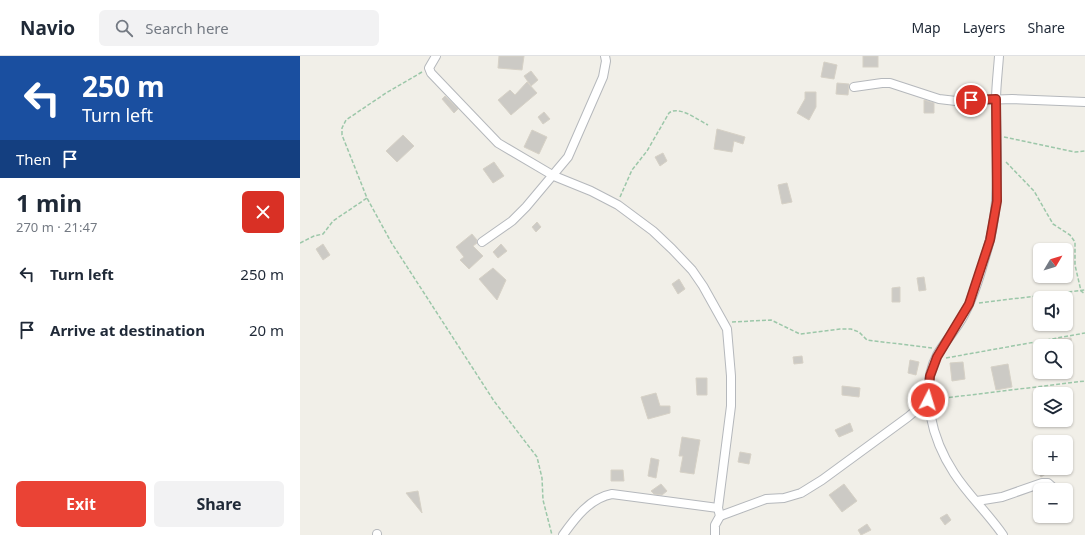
<!DOCTYPE html>
<html lang="en">
<head>
<meta charset="utf-8">
<style>
  :root { --surface:#fff; --page:#f2f2f3; --text:#1f2937; --muted:#747a83; --line:#e0e1e3; --accent:#ea4335 }
  body { margin:0; font-family:"Noto Sans",sans-serif; background:var(--page); color:var(--text); height:100vh; display:flex; flex-direction:column; font-size:15px; white-space:nowrap }
  * { box-sizing:border-box; margin:0 }
  p { font-size:13px; color:var(--muted) }
  .icon { flex:none; width:22px; height:22px; fill:none; stroke:currentColor; stroke-width:2; stroke-linecap:round; stroke-linejoin:round }
  .map { position:relative; flex:1; overflow:hidden }
  .drawer { display:flex; flex-direction:column; background:var(--surface); width:300px }
  .drawer>* { flex:none }
  .top-card { background:#1a4fa0; color:#fff; overflow:hidden }
  .needle { width:26px; rotate:52deg }
  .buttons { position:absolute; left:733px; top:187px; display:grid; gap:8px }
  .buttons a { display:grid; place-items:center; width:40px; height:40px; border-radius:6px; background:var(--surface); box-shadow:0 1px 3px #0004; font-size:20px }
  .pin { position:absolute; display:grid; place-items:center; width:34px; height:34px; color:#fff; margin:-17px; border:2px solid #fff; border-radius:50%; box-shadow:0 1px 4px #0007 }
  .me { position:absolute; width:44px; margin:-22px; rotate:5deg; stroke-linejoin:round; filter:drop-shadow(0 0 3px #0008) }
  .turn { display:flex; align-items:center; gap:14px; height:84px; padding:0 16px; font-size:18px }
  .turn .icon { width:52px; height:52px; stroke-width:2.5 }
  .turn b { display:block; font-size:28px; line-height:34px }
  .then { display:flex; align-items:center; height:38px; padding:0 16px; background:#0003; gap:8px; font-size:15px }
  .round { display:grid; place-items:center; flex:none; width:42px; height:42px; border-radius:6px; background:var(--page) }
  .headline { display:flex; align-items:center; justify-content:space-between; height:68px; padding:0 16px }
  h1 { font-size:24px; font-weight:700; line-height:30px }
  .action { display:flex; gap:8px; margin-top:auto; padding:8px 16px }
  .action a { flex:1; height:46px; border-radius:6px; background:var(--accent); color:#fff; font-size:16px; font-weight:700; line-height:46px; text-align:center }
  .action a+a { background:var(--page); color:var(--text) }
  ul { padding:0; list-style:none }
  li { display:flex; align-items:center; gap:12px; height:56px; padding:0 16px }
  li div { flex:1 }
  li b { display:block; font-size:15px }
  li em { font-style:normal }
  header { display:flex; align-items:center; gap:24px; box-sizing:border-box; height:56px; padding:0 20px; background:var(--surface); border-bottom:1px solid var(--line) }
  header strong { font-size:19px }
  nav { display:flex; gap:22px; margin-inline-start:auto; font-size:14px }
  .search { width:280px; height:36px; background:var(--page); display:flex; align-items:center; gap:10px; box-sizing:border-box; padding:0 14px; border-radius:6px; color:var(--muted); font-size:15px }
  main { display:flex; flex:1; min-height:0 }
  .map>svg:first-child { display:block }
</style>
</head>
<body>
<header>
<strong>Navio</strong>
<div class="search"><svg class="icon" aria-label="search" viewBox="0 0 24 24"><circle cx="10" cy="10" r="6"/><path d="M15 15l6 6"/></svg>Search here</div>
<nav><a>Map</a><a>Layers</a><a>Share</a></nav>
</header>
<main>
<section class="drawer">
<div class="top-card">
<div class="turn"><svg class="icon" aria-label="left" viewBox="0 0 24 24"><path d="M17 20v-9H6M10 6l-5 5 5 5"/></svg><div><b>250 m</b>Turn left</div></div>
<div class="then">Then<svg class="icon" aria-label="arrive" viewBox="0 0 24 24"><path d="M6 21V4h12l-3 4 3 4H6"/></svg></div>
</div>
<div class="headline"><div><h1>1 min</h1><p>270 m · 21:47</p></div><a class="round" style="background:#d93025;color:#fff"><svg class="icon" aria-label="close" viewBox="0 0 24 24"><path d="M6 6l12 12M18 6L6 18"/></svg></a></div>
<ul>
<li><svg class="icon" aria-label="left" viewBox="0 0 24 24"><path d="M17 20v-9H6M10 6l-5 5 5 5"/></svg><div><b>Turn left</b></div><em>250 m</em></li>
<li><svg class="icon" aria-label="arrive" viewBox="0 0 24 24"><path d="M6 21V4h12l-3 4 3 4H6"/></svg><div><b>Arrive at destination</b></div><em>20 m</em></li>
</ul>
<div class="action"><a>Exit</a><a>Share</a></div>
</section>
<div class="map">
<svg width="785" height="479" viewBox="0 0 785 479">
  <rect width="100%" height="100%" fill="#f1efe8"/>
  <g fill="#cccac5" stroke="#d6d1c6">
    <polygon points="199,0 224,0 222,14 198,12"/>
    <rect x="563" y="0" width="15" height="11"/>
    <polygon points="524,6 537,9 534,23 521,21"/>
    <polygon points="231,15 238,24 231,30 224,20"/>
    <polygon points="227,26 237,37 211,59 198,44 210,34 215,39"/>
    <polygon points="537,27 549,28 548,39 536,38"/>
    <polygon points="505,36 516,36 516,51 509,64 497,57 505,43"/>
    <polygon points="145,40 158,53 154,57 142,43"/>
    <polygon points="624,44 634,47 634,57 624,57"/>
    <polygon points="244,56 250,63 243,68 238,61"/>
    <polygon points="417,73 445,81 443,88 434,85 432,96 414,93"/>
    <polygon points="232,74 247,81 239,98 224,91"/>
    <polygon points="103,79 114,90 97,106 86,95"/>
    <polygon points="363,97 367,105 360,110 355,101"/>
    <polygon points="194,106 204,120 193,127 183,113"/>
    <polygon points="487,127 492,146 482,148 478,129"/>
    <polygon points="237,166 241,171 236,176 232,171"/>
    <polygon points="172,178 177,184 177,187 173,190 183,200 169,213 160,204 164,201 156,191"/>
    <polygon points="23,188 30,199 23,204 16,193"/>
    <polygon points="201,188 207,195 198,202 193,196"/>
    <polygon points="193,212 206,224 197,244 179,223"/>
    <polygon points="624,221 626,234 619,235 617,222"/>
    <polygon points="379,223 385,233 378,238 372,228"/>
    <polygon points="600,231 600,246 592,246 592,232"/>
    <polygon points="771,282 772,290 757,290 756,283"/>
    <polygon points="502,300 503,307 494,308 493,301"/>
    <polygon points="610,304 619,306 616,319 608,317"/>
    <polygon points="663,306 665,323 652,325 650,307"/>
    <polygon points="708,308 712,331 696,334 691,311"/>
    <polygon points="396,322 407,322 407,339 397,339"/>
    <polygon points="542,330 560,332 559,341 542,339"/>
    <polygon points="356,337 360,350 370,350 370,357 348,363 341,341"/>
    <polygon points="550,367 553,375 539,381 535,374"/>
    <polygon points="382,381 400,384 394,418 380,416 383,400 379,400"/>
    <polygon points="440,396 451,398 449,408 438,406"/>
    <polygon points="351,402 359,404 356,422 348,420"/>
    <polygon points="735,412 755,412 741,421"/>
    <polygon points="311,414 323,414 324,425 311,425"/>
    <polygon points="361,428 367,435 362,439 354,438 351,435"/>
    <polygon points="544,428 557,445 542,456 529,439"/>
    <polygon points="118,435 122,457 106,437"/>
    <polygon points="647,458 651,464 645,469 640,462"/>
    <polygon points="567,468 571,474 561,479 558,474"/>
  </g>
  <g fill="none" stroke-linecap="round" stroke-linejoin="round">
    <g stroke="#b5b8bc" stroke-width="10">
      <g id="minor">
        <polyline points="136,0 129,12 131,17 198,87 254,120 291,135 318,149 353,175 372,193 392,214 403,230 427,273 431,320 431,350 418,452 420,460 415,469 415,479"/>
        <path d="M699 0C698 15 696 30 696 45 696 92 701 139 690 184 683 209 676 236 664 259 657 273 645 285 637 299 618 335 633 385 654 417 668 439 688 457 703 479"/>
        <polyline points="554,31 582,27 590,27 639,43 656,45 712,43 785,46"/>
        <polyline points="182,186 212,165 226,151 268,101 303,21 306,5 305,0"/>
        <polyline points="677,445 702,441 742,427 748,427 756,434"/>
        <polyline points="420,460 466,443 484,442 501,437 522,424 608,361 628,344"/>
        <polyline points="77,478 77,479"/>
        <path d="M263 479C275 462 290 442 312 438L418 452"/>
      </g>
    </g>
    <g stroke="#9cc7a9" stroke-width="1.5" stroke-dasharray="4 2" stroke-linecap="butt">
      <polyline points="122,16 86,37 46,64 42,72 42,79 67,142 91,186 194,345 237,401 242,422 243,444 252,479"/>
      <polyline points="704,81 775,96 785,95"/>
      <polyline points="706,106 734,135 753,168 770,179 775,186 775,209 781,235 785,238"/>
      <path d="M320 141 332 114 347 95 369 57C379 49 398 64 408 69"/>
      <polyline points="0,187 14,180 23,178 33,165 67,142"/>
      <polyline points="679,247 785,234"/>
      <polyline points="432,266 471,264 500,278 540,273 551,273 559,276 567,284 632,292"/>
      <polyline points="646,302 785,277"/>
      <polyline points="637,343 785,325"/>
    </g>
    <use href="#minor" stroke="#fff" stroke-width="8"/>
  </g>
  <g fill="none" stroke-linecap="round" stroke-linejoin="round">
    <g stroke="#982c22" stroke-width="10">
      <polyline id="route" points="628,344 630,320 637,301 669,248 690,184 697,145 696,43 671,44"/>
    </g>
    <use href="#route" stroke="#ea4335" stroke-width="7"/>
  </g>
</svg>
<div class="buttons">
<a><svg class="needle" viewBox="-14 -14 28 28"><path d="M0-13l5 13h-10z" fill="#e53935"/><path d="M0 13l5-13h-10z" fill="#747a83"/></svg></a>
<a><svg class="icon" aria-label="sound" viewBox="0 0 24 24"><path d="M4 9h4l5-4v14l-5-4H4zM17 9q2 3 0 6"/></svg></a>
<a><svg class="icon" aria-label="search" viewBox="0 0 24 24"><circle cx="10" cy="10" r="6"/><path d="M15 15l6 6"/></svg></a>
<a><svg class="icon" aria-label="layers" viewBox="0 0 24 24"><path d="M12 4l9 5-9 5-9-5zM3 14l9 5 9-5"/></svg></a>
<a>+</a>
<a>−</a>
</div>
<div class="pin" style="left:671px;top:44px;background:#d93025"><svg class="icon" aria-label="arrive" viewBox="0 0 24 24"><path d="M6 21V4h12l-3 4 3 4H6"/></svg></div>
<svg class="me" style="left:628px;top:344px" viewBox="-20 -20 40 40"><circle r="17" fill="#ea4335" stroke="#fff" stroke-width="3"/><path d="M0-11L8 9 0 5-8 9z" fill="#fff"/></svg>
</div>
</main>
</body>
</html>
